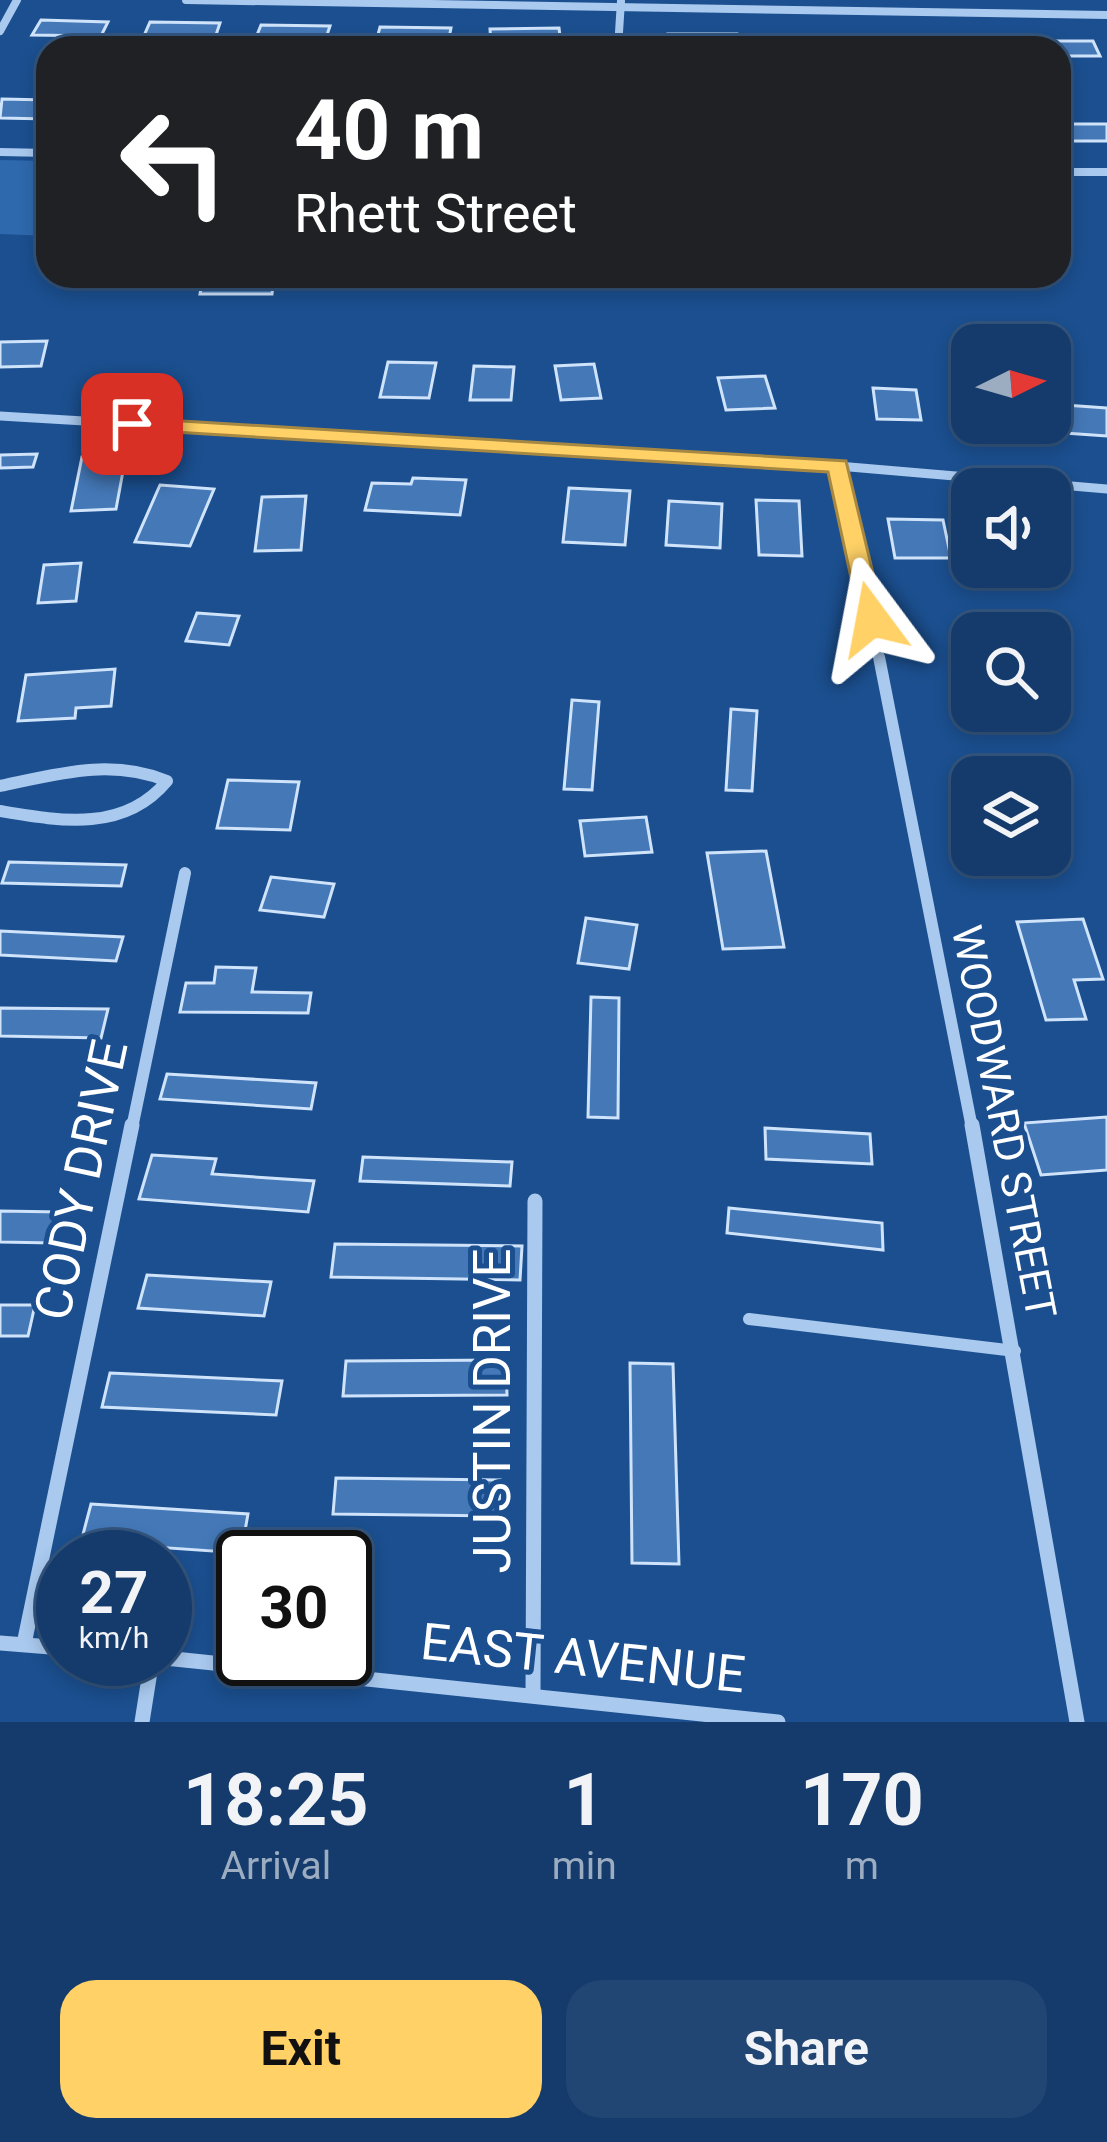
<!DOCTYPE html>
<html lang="en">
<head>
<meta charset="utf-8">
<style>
  :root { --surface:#143b6b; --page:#214673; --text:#f1f3f6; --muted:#9dadc1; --line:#33557e; --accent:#ffd166 }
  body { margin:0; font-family:Roboto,sans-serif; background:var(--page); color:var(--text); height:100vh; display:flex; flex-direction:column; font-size:45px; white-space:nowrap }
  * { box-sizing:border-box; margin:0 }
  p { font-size:39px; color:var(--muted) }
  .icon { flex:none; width:66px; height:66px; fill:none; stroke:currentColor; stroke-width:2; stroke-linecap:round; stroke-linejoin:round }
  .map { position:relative; height:1722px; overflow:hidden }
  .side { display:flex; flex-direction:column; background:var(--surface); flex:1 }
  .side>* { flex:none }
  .hud { position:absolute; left:36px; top:36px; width:1035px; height:252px; border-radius:36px; box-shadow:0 6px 18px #0003,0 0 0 3px var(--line); background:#202124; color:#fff; overflow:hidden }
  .needle { width:78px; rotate:85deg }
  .tools { position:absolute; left:951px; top:324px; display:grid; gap:24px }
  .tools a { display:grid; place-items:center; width:120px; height:120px; border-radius:24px; background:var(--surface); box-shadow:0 6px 18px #0003,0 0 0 3px var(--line); font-size:60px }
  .speed { position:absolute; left:36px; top:1530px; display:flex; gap:24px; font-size:60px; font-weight:700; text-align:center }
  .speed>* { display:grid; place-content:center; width:156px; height:156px; border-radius:50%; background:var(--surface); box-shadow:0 6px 18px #0003,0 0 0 3px var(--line); line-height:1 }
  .speed small { font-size:30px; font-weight:400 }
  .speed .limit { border:6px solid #111; border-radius:18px; background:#fff; color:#111 }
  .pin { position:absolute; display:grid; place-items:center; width:102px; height:102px; color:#fff; margin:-51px; border-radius:24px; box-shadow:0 6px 18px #0006 }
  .me { position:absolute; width:132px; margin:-66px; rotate:347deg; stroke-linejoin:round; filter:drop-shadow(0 0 9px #0008) }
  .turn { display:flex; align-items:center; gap:42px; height:252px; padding:0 60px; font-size:54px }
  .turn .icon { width:156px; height:156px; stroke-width:2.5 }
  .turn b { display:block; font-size:84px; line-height:102px }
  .eta { display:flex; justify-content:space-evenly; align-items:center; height:204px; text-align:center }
  .eta b { font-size:72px; font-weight:700; line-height:84px }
  .primary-button { display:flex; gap:24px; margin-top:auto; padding:24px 60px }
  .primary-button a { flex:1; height:138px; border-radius:36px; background:var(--accent); color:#111; font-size:48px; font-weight:700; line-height:138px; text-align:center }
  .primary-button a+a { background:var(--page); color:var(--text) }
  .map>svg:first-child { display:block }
</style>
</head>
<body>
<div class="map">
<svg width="1107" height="1722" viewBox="0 0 1107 1722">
  <rect width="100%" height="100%" fill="#1b4f8f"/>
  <polygon fill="#2e69ad" points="0,160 48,161 48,236 0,234"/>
  <g fill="#4478b7" stroke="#cfe3fa" stroke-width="3">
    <polygon points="41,20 108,22 101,36 32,35"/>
    <polygon points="150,22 220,23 215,38 143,38"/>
    <polygon points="261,25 330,26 325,41 255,40"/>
    <polygon points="380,27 451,28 448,43 376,42"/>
    <polygon points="559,28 561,44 491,46 490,29"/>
    <polygon points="668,34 737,34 739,48 669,48"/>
    <polygon points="785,36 856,37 859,48 787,48"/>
    <polygon points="974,38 979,48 907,48 903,39"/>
    <polygon points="1020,41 1093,41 1100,56 1059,56 1059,48 1023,48"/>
    <polygon points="2,99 48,100 48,119 0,118"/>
    <rect x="1059" y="124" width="48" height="17"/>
    <polygon points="203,276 274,276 272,294 200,294"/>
    <polygon points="47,341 41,366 0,367 0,342"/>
    <polygon points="388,362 436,363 429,398 380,397"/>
    <polygon points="594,364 601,398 561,400 555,366"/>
    <polygon points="474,366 514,367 511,400 470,400"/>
    <polygon points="765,376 775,408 726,410 718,378"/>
    <polygon points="873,388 916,390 921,420 877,419"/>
    <polygon points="1050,404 1107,408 1107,436 1022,430 1021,423 1050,423"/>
    <polygon points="37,454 33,467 0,468 0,455"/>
    <polygon points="126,455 116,509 71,511 82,457"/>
    <polygon points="413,478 466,480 460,515 365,510 372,483 411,484"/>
    <polygon points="160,485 214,489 190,546 135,542"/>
    <polygon points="569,488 630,491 625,545 563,542"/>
    <polygon points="306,496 301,550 255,551 262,497"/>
    <polygon points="756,500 799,501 802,556 759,555"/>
    <polygon points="669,501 722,504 720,548 666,545"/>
    <polygon points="888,519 943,520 951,558 895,558"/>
    <polygon points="81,563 76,601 38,603 44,565"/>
    <polygon points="197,613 239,616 229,645 186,641"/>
    <polygon points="115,669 111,706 76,708 75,718 18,721 26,675"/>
    <polygon points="572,700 599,702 592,790 564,789"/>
    <polygon points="731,709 757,711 752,791 726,790"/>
    <polygon points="228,780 299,782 290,830 217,828"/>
    <polygon points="646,817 652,852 585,856 580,821"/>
    <polygon points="766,851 784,947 723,949 707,853"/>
    <polygon points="9,862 126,865 121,886 2,883"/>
    <polygon points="271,877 334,884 324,917 260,910"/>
    <polygon points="586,918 637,925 629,969 578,963"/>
    <polygon points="1083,919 1103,979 1074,980 1086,1019 1046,1020 1017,922"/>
    <polygon points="0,931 123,937 116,961 0,955"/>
    <polygon points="216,967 256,968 252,992 311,993 308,1013 180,1012 186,983 214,983"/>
    <polygon points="591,997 619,998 618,1118 588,1117"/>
    <polygon points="0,1008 108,1009 101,1038 0,1036"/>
    <polygon points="167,1074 316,1083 311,1109 160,1099"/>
    <polygon points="1107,1117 1107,1170 1041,1175 1024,1123"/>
    <polygon points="765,1128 870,1134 872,1164 766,1159"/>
    <polygon points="152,1155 216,1159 212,1174 314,1181 308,1212 139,1199"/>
    <polygon points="363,1157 512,1162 510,1186 360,1181"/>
    <polygon points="729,1208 882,1223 883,1250 727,1233"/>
    <polygon points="0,1211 60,1212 52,1243 0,1242"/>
    <polygon points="335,1244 522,1246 520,1280 331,1277"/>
    <polygon points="147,1275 271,1282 264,1316 138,1308"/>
    <polygon points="0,1305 35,1305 28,1336 0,1336"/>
    <polygon points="506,1360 507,1395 343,1396 346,1361"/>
    <polygon points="630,1363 673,1364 679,1564 632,1563"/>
    <polygon points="110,1373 282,1381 276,1415 102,1407"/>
    <polygon points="336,1478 500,1480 499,1516 333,1514"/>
    <polygon points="91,1504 248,1514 241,1553 81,1542"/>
  </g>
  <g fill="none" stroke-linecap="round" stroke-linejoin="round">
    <polyline stroke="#a9c9ee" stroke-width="12" points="749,1319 1015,1351"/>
    <g stroke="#a9c9ee" stroke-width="8">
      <polyline points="186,0 1107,15"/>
      <polyline points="0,31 17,0"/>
      <polyline points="618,48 621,1"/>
      <polyline points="0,152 48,153"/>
      <polyline points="1059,172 1107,172"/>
    </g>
    <g stroke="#a9c9ee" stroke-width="9">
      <polyline points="0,416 838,466 1107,489"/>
      <polyline points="838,466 880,660"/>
    </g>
    <g stroke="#a9c9ee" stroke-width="12">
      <polyline points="879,657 972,1128"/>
      <path d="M0 786C57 774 111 758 167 781 124 833 60 821 0 811"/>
      <polyline points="132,1128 185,873"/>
    </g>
    <g stroke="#a9c9ee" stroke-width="15">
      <polyline points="972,1125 1077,1722"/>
      <polyline points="0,1643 63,1648"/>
      <polyline points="24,1644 132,1125"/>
      <polyline points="165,1658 778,1722"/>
      <polyline points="533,1693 535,1201"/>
      <polyline points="142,1722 152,1659"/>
    </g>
  </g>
  <polygon fill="#ffd166" stroke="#a68842" stroke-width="3" points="132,418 846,461 884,619 872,627 860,619 828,472 125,429 122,424"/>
  <g text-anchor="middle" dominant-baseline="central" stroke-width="10" stroke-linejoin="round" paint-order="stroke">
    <g font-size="42" fill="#fff" stroke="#1b4f8f">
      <text transform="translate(1004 1122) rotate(79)">WOODWARD STREET</text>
    </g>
    <g font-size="51" fill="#fff" stroke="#1b4f8f">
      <text transform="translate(81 1180) rotate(-78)">CODY DRIVE</text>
      <text transform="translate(492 1411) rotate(-90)">JUSTIN DRIVE</text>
      <text transform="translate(583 1658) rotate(6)">EAST AVENUE</text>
    </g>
  </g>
</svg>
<div class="tools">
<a><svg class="needle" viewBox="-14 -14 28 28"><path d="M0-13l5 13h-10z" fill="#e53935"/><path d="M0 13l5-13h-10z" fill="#9dadc1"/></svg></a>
<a><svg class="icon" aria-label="sound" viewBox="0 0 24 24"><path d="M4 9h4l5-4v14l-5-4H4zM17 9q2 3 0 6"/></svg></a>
<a><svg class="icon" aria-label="search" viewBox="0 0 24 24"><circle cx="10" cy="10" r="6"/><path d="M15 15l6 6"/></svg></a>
<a><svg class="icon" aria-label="layers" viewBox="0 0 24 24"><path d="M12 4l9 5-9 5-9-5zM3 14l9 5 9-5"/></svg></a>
</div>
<div class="speed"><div>27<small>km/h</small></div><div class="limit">30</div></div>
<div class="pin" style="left:132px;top:424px;background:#d93025"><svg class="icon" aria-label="arrive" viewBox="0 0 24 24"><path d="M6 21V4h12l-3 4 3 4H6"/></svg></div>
<svg class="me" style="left:872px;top:619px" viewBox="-20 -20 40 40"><path d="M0-17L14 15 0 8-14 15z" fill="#ffd166" stroke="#fff" stroke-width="4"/></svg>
<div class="hud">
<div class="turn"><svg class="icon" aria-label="left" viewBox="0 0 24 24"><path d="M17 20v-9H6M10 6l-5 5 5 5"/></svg><div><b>40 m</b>Rhett Street</div></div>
</div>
</div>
<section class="side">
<div class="eta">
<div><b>18:25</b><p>Arrival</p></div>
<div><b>1</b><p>min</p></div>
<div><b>170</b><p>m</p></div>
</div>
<div class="primary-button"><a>Exit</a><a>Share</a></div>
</section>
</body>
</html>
